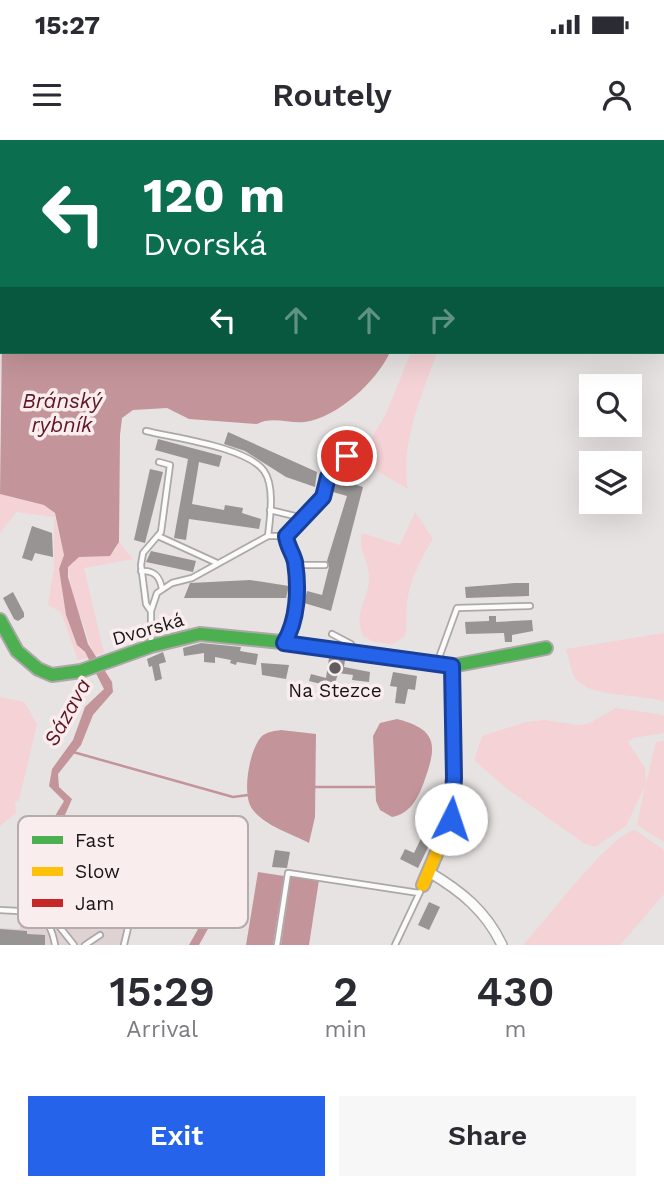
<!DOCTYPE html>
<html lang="en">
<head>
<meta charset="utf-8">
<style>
  :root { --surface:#fff; --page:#f7f7f7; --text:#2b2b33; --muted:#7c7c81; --accent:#2563eb }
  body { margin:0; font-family:"Work Sans",sans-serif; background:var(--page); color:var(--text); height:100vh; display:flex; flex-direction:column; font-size:26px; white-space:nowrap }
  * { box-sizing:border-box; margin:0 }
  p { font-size:23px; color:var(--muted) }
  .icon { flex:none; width:38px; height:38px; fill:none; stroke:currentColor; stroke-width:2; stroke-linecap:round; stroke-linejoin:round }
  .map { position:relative; height:805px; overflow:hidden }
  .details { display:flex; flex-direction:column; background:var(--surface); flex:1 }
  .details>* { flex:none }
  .hud { position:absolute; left:0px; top:0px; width:665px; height:214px; box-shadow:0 7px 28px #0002; background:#0b6e4f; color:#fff; overflow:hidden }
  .tools { position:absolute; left:579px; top:234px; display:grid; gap:14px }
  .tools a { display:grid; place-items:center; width:63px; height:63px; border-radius:0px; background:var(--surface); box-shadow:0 7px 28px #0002; font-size:35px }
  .pin { position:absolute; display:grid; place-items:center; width:60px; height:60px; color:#fff; margin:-30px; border:4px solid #fff; border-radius:50%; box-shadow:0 2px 7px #0007 }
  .me { position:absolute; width:77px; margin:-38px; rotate:4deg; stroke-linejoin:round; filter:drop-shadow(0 0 5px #0008) }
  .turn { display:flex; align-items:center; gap:24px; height:147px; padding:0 28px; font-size:32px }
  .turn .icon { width:91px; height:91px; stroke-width:2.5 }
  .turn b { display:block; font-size:49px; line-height:60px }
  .lanes { display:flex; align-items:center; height:66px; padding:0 28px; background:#0003; justify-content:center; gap:35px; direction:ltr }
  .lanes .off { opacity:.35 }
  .eta { display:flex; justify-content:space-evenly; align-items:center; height:119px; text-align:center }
  .eta b { font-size:42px; font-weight:600; line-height:49px }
  .cta { display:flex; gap:14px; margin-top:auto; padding:14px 28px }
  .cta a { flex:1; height:80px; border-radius:0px; background:var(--accent); color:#fff; font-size:28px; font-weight:600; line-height:80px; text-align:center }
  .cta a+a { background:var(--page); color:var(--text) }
  .status { display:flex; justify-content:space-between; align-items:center; height:49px; padding:0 35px; background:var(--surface); direction:ltr }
  .status svg { height:19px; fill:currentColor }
  header { display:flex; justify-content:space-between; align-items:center; height:91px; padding:0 28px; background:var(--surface); font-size:32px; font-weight:600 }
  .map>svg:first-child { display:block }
</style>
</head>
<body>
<div class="status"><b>15:27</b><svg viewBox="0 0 49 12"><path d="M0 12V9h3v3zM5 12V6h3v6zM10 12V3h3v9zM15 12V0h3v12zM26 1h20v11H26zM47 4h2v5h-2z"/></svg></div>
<header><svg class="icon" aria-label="menu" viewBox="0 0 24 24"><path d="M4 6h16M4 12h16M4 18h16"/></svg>Routely<svg class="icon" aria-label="person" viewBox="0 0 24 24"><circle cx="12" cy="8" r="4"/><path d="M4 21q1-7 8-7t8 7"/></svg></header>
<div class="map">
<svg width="664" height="805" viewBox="0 0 664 805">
  <rect width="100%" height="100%" fill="#e8e3e3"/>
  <polygon fill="#dfd2d3" points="23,725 108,749 132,764 133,777 128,805 0,805 0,788 20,789"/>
  <g fill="#f4d2d5">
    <path d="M411 212H437C422 256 400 301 408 349L377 331 375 315 365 308 385 276Z"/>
    <polygon points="0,354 44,365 54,373 64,415 59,429 66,475 77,505 88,518 78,520 61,472 48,465 54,428 54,377 16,372 0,393"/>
    <path d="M415 372 433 399C422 416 412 436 408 456 405 469 408 482 405 496L393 504 374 502 363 496C352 473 370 459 369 436 369 419 358 415 362 393L400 405Z"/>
    <polygon points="119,402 133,419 84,428 104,513 94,516 73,455 68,427 79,417 115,411"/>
    <path d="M664 493V562C643 553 586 559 574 536 570 528 569 517 566 509Z"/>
    <polygon points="0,557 24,562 37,584 19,660 15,662 16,673 0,686"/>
    <polygon points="616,568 664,575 664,593 633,598 628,602 645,628 646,644 656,602 664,601 664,702 637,685 645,646 626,686 595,707 585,704 506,648 474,620 482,596 526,582 544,580 578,585 588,584"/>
    <path d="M635 690 664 710V754L620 805H523C544 783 611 693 635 690Z"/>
  </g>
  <g fill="#c3959a">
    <path d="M2 197V212H390C377 241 338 277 305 282 290 284 272 276 257 284L189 279 167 268 133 270 122 278 120 295 119 402 110 416 79 417 68 427V437L88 504 112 542 113 552 93 575 81 605 58 634 59 647 72 659 61 684 89 695C97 711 98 719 117 719L124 704 136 700 189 727 222 733 219 749 229 760 230 771 209 787 199 805H189L202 782 223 766 211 752 213 738 183 733 139 708 130 710 120 725 92 718 82 701 62 693 52 681 64 661 49 646 52 629 73 600 85 567 104 549 85 512 77 505 66 475 59 429 64 415 55 373 44 365 0 354Z"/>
    <path d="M397 579C440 590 436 608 424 642 418 658 410 674 392 677L380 670 376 661 373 596 380 583Z"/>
    <path d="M281 590 316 594 315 677 309 703C292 694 265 686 253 670 241 656 249 611 261 597 266 592 274 591 281 590Z"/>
    <polygon points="258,732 284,736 273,805 246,805"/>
    <polygon points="291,736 319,740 309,805 281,805"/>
  </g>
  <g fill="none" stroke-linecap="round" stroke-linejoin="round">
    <g stroke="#c3959a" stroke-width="2.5">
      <polyline points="213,2 214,0"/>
      <polyline points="447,2 447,0"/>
      <polyline points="0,34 2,35"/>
      <polyline points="73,612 233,657 248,655"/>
      <polyline points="314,647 374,647"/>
    </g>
    <polyline stroke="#c3959a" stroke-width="14" points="411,2 413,0"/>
  </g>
  <g fill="#989494">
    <polygon points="228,292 317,332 315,347 286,337 245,311 224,304"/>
    <polygon points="158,299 222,316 219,327 199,322 192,364 224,370 225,365 243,368 242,373 261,379 259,389 189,379 186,400 174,398 188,319 155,310"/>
    <polygon points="150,329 163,332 145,403 134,400"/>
    <polygon points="337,339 363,347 331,471 304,463 307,451 322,455 329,427 327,421 347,356 333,352"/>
    <polygon points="32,386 52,393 53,417 35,413 32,421 22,418"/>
    <polygon points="151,411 196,421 193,432 146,422"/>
    <polygon points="250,440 289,446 286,458 184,458 190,443"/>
    <polygon points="515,443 529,443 529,456 466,458 465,447"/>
    <polygon points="13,452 24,473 24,477 18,481 14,479 3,458"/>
    <polygon points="489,476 496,476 496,482 532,480 533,491 512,495 512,502 505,502 504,493 466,494 465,482 489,481"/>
    <polygon points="201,503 241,507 240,511 258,514 256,525 237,522 236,525 230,523 231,520 215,517 215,523 204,522 204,513 184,516 183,508"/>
    <polygon points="163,512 166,522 159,524 162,539 155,541 152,526 149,527 147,519"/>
    <polygon points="329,518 345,520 344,527 370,532 369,542 352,540 353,535 338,533 332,555 324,554 325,545 309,541 311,534 326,538"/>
    <polygon points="261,523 289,525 286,539 262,535"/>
    <polygon points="393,532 417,536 415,550 408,549 405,564 395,563 397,547 390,546"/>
    <polygon points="427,686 436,691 418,728 400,719 405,709 414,713"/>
    <polygon points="275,710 290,712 287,728 272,727"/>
    <polygon points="70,762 104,764 103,789 68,786 72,771"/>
    <polygon points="429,762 440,767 429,790 418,785"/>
    <polygon points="0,789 27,791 27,794 45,795 45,805 0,805"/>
  </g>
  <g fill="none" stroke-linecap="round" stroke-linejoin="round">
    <g stroke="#ada8a8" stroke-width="8">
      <g id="lane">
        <polyline points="94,2 94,0"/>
        <polyline points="0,138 2,138"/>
        <path d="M146 291C174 298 247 307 264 331 275 346 270 378 268 396"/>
        <polyline points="270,370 303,378"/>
        <polyline points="158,396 217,423"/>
        <polyline points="295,425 325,425"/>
        <path d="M141 431C155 430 160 437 162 449"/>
        <polyline points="150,470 146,464 141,425 143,413 161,392 170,325 159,322"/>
        <polyline points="332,494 351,504 353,509"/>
        <path d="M286 500C298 476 299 449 295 423 293 413 287 406 287 396"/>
        <polyline points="151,505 151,471 157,453 172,443 192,438 268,396 287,396 322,357 328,337 347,316"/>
        <polyline points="437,523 457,468 530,466"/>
        <path d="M0 770C31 772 49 769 55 805"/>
        <polyline points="42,776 50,769 67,770"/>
        <path d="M74 805 47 771 48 760C61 745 117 748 127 766 133 776 126 794 124 805"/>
        <polyline points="85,805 100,795"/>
        <polyline points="277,805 288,733 419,753"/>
        <polyline points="395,805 420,752"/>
      </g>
    </g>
    <g stroke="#ada8a8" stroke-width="12">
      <g id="street">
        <polyline points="131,2 131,0"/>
        <path d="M429 732C461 751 486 771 502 805"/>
      </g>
    </g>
    <g stroke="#ada8a8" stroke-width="16">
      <g id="fast">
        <polyline points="15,2 16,0"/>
        <polyline points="0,480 17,511 38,529 52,535 81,531 151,506 200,494 281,502 452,526 546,508"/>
      </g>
    </g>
    <g stroke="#ada8a8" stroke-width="16">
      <polyline id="slow" points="423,745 451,679 454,638 452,526"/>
    </g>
    <g stroke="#ada8a8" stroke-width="16">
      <polyline id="jam" points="0,58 2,51"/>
    </g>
    <use href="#lane" stroke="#fcfbfb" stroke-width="4.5"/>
    <use href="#street" stroke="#fcfbfb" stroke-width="9"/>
    <use href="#fast" stroke="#4caf50" stroke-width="12"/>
    <use href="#slow" stroke="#ffc107" stroke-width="12"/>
    <use href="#jam" stroke="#c62828" stroke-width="12"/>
  </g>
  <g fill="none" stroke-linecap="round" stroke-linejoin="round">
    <g stroke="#184099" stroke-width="18">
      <path id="route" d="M347 316 328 337 323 357 286 396C287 406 293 413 295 422 299 448 298 480 284 503L452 526 454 638 451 679"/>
    </g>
    <use href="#route" stroke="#2563eb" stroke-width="12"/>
  </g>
  <circle fill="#615d5e" stroke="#f9edee" stroke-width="2.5" cx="335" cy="528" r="7"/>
  <g text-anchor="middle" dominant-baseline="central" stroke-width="7" stroke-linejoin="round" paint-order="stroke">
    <g font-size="19" fill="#191516" stroke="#f9edee">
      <text transform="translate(148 489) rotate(-16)">Dvorská</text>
    </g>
    <g font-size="19" fill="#191516" stroke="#f9edee">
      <text x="335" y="550">Na Stezce</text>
    </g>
    <g font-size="21" font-style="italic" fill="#621425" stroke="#f9edee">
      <text x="62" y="260">Bránský<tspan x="62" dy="24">rybník</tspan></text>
      <text transform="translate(67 572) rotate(-61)">Sázava</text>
    </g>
  </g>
  <rect x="18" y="676" width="230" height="112" rx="10" fill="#f9edee" stroke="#b6acad" stroke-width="2"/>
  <rect x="32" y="696" width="31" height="8" fill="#4caf50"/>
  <rect x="32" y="727" width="31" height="9" fill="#ffc107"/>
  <rect x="32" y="759" width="31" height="8" fill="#c62828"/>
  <g font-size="19" fill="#191516">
    <text x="75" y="707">Fast</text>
    <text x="75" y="738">Slow</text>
    <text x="75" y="770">Jam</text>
  </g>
</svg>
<div class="tools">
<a><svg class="icon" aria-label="search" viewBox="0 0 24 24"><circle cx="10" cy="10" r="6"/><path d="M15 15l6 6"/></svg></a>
<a><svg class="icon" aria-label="layers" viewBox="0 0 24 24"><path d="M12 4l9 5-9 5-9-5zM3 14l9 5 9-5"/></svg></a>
</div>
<div class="pin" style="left:347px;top:316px;background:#d93025"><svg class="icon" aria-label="arrive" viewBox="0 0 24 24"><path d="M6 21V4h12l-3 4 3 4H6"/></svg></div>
<svg class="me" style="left:451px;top:679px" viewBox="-20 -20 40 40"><circle r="19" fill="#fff"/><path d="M0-13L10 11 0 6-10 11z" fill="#2563eb"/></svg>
<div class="hud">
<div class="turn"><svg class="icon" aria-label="left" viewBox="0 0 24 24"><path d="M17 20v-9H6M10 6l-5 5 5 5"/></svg><div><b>120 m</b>Dvorská</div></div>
<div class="lanes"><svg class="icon" aria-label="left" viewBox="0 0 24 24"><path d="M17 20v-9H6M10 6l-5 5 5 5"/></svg><svg class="icon off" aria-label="ahead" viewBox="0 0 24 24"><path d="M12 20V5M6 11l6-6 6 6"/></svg><svg class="icon off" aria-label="ahead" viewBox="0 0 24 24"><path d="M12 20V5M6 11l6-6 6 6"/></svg><svg class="icon off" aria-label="right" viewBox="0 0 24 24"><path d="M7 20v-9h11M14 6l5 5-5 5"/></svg></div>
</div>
</div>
<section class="details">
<div class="eta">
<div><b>15:29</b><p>Arrival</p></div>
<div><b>2</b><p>min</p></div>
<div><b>430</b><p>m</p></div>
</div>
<div class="cta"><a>Exit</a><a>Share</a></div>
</section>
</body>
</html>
